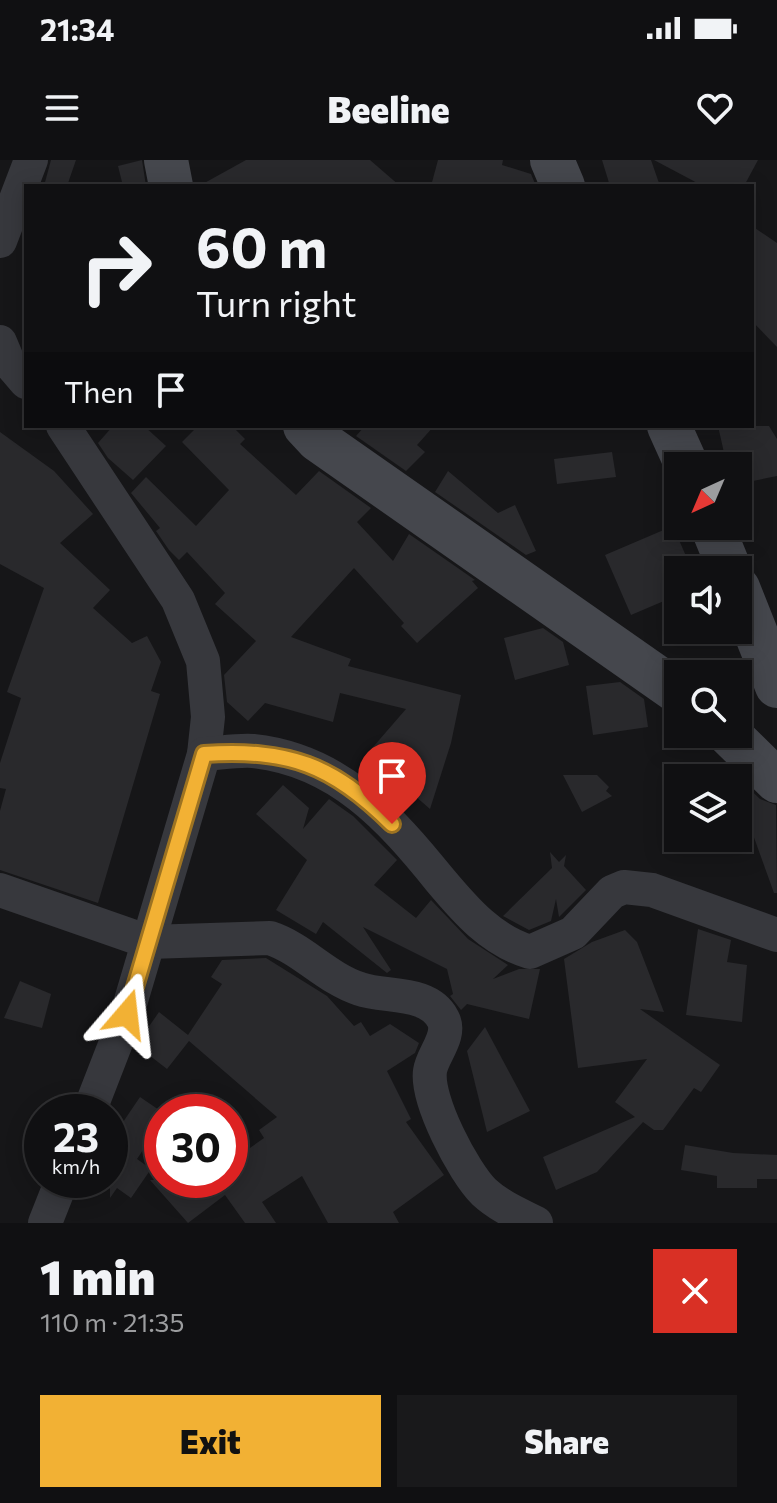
<!DOCTYPE html>
<html lang="en">
<head>
<meta charset="utf-8">
<style>
  :root { --surface:#101012; --page:#19191b; --text:#f1f3f6; --muted:#9c9d9f; --line:#303032; --accent:#f2b134 }
  body { margin:0; font-family:Commissioner,sans-serif; background:var(--page); color:var(--text); height:100vh; display:flex; flex-direction:column; font-size:30px; white-space:nowrap }
  * { box-sizing:border-box; margin:0 }
  p { font-size:26px; color:var(--muted) }
  .icon { flex:none; width:44px; height:44px; fill:none; stroke:currentColor; stroke-width:2; stroke-linecap:round; stroke-linejoin:round }
  .map { position:relative; height:1063px; overflow:hidden }
  .drawer { display:flex; flex-direction:column; background:var(--surface); flex:1 }
  .drawer>* { flex:none }
  .banner { position:absolute; left:24px; top:24px; width:730px; height:244px; border-radius:0px; box-shadow:0 4px 20px #0003,0 0 0 2px var(--line); background:#101012; color:var(--text); overflow:hidden }
  .needle { width:52px; rotate:224deg }
  .controls { position:absolute; left:664px; top:292px; display:grid; gap:16px }
  .controls a { display:grid; place-items:center; width:88px; height:88px; border-radius:0px; background:var(--surface); box-shadow:0 4px 20px #0003,0 0 0 2px var(--line); font-size:40px }
  .speed { position:absolute; left:24px; top:934px; display:flex; gap:16px; font-size:40px; font-weight:700; text-align:center }
  .speed>* { display:grid; place-content:center; width:104px; height:104px; border-radius:50%; background:var(--surface); box-shadow:0 4px 20px #0003,0 0 0 2px var(--line); line-height:1 }
  .speed small { font-size:20px; font-weight:400 }
  .speed .limit { border:12px solid #d22; background:#fff; color:#111 }
  .pin { position:absolute; display:grid; place-items:center; width:68px; height:68px; color:#fff; margin:-82px -34px; border-radius:50% 50% 50% 0; rotate:-45deg; box-shadow:0 0 8px #0007 }
  .pin .icon { rotate:45deg }
  .me { position:absolute; width:88px; margin:-44px; rotate:17deg; stroke-linejoin:round; filter:drop-shadow(0 0 6px #0008) }
  .turn { display:flex; align-items:center; gap:28px; height:168px; padding:0 40px; font-size:36px }
  .turn .icon { width:104px; height:104px; stroke-width:2.5 }
  .turn b { display:block; font-size:56px; line-height:68px }
  .then { display:flex; align-items:center; height:76px; padding:0 40px; background:#0003; gap:16px; font-size:30px }
  .round { display:grid; place-items:center; flex:none; width:84px; height:84px; border-radius:0px; background:var(--page) }
  .head { display:flex; align-items:center; justify-content:space-between; height:136px; padding:0 40px }
  h1 { font-size:48px; font-weight:800; line-height:60px }
  .primary-button { display:flex; gap:16px; margin-top:auto; padding:16px 40px }
  .primary-button a { flex:1; height:92px; border-radius:0px; background:var(--accent); color:#111; font-size:32px; font-weight:800; line-height:92px; text-align:center }
  .primary-button a+a { background:var(--page); color:var(--text) }
  .status { display:flex; justify-content:space-between; align-items:center; height:56px; padding:0 40px; background:var(--surface); direction:ltr }
  .status svg { height:22px; fill:currentColor }
  header { display:flex; justify-content:space-between; align-items:center; height:104px; padding:0 40px; background:var(--surface); font-size:36px; font-weight:800 }
  .map>svg:first-child { display:block }
</style>
</head>
<body>
<div class="status"><b>21:34</b><svg viewBox="0 0 49 12"><path d="M0 12V9h3v3zM5 12V6h3v6zM10 12V3h3v9zM15 12V0h3v12zM26 1h20v11H26zM47 4h2v5h-2z"/></svg></div>
<header><svg class="icon" aria-label="menu" viewBox="0 0 24 24"><path d="M4 6h16M4 12h16M4 18h16"/></svg>Beeline<svg class="icon" aria-label="heart" viewBox="0 0 24 24"><path d="M12 20l-8-8c-3-5 5-10 8-4 3-6 11-1 8 4z"/></svg></header>
<div class="map">
<svg width="777" height="1063" viewBox="0 0 777 1063">
  <rect width="100%" height="100%" fill="#161618"/>
  <g fill="#29292c">
    <polygon points="51,0 76,0 67,26 44,26"/>
    <polygon points="142,0 146,26 123,26 118,6"/>
    <polygon points="246,0 370,0 400,26 199,26"/>
    <polygon points="438,0 503,0 502,5 531,14 536,26 431,26"/>
    <polygon points="602,0 651,0 660,26 610,26"/>
    <polygon points="654,0 758,0 744,26 703,26"/>
    <polygon points="752,66 777,83 777,187 752,161"/>
    <polygon points="113,266 144,266 166,286 133,320 108,298 98,283"/>
    <polygon points="198,266 232,266 245,279 240,284 296,335 319,311 371,348 357,362 393,401 409,374 475,420 472,421 478,428 417,483 401,466 404,463 354,408 291,477 351,499 348,506 461,535 451,583 430,649 367,594 406,549 340,533 333,562 265,543 248,561 227,542 224,515 256,481 215,444 225,433 187,392 179,400 169,390 156,371 160,368 131,333 146,317 196,366 229,330 182,282"/>
    <polygon points="365,266 434,266 417,285 425,292 406,311 356,276"/>
    <polygon points="718,266 769,266 777,279 777,316 738,324 738,306 727,306"/>
    <polygon points="0,272 54,311 93,354 60,383 110,430 93,448 132,483 147,476 161,502 151,531 160,534 98,743 0,710 0,651 6,629 0,628 0,603 21,538 7,532 44,428 0,404"/>
    <polygon points="612,292 616,317 557,324 554,299"/>
    <polygon points="448,311 498,353 515,345 536,391 526,395 435,332"/>
    <polygon points="673,366 692,410 678,410 678,435 631,455 605,395"/>
    <polygon points="543,468 563,482 569,505 515,520 504,478"/>
    <polygon points="620,522 644,539 648,567 593,575 586,526"/>
    <polygon points="730,610 760,639 776,645 777,733 774,733 738,633 738,618 733,618"/>
    <polygon points="563,615 597,615 609,627 606,631 612,636 582,652"/>
    <polygon points="283,625 309,648 303,669 329,639 353,656 397,700 374,725 416,758 431,740 468,779 508,805 493,819 519,809 540,809 529,859 467,844 461,850 450,836 453,834 447,809 363,767 391,810 387,813 323,762 316,774 276,750 307,700 256,654"/>
    <polygon points="550,692 559,702 566,695 564,706 586,730 559,757 556,739 551,761 529,770 503,756 552,708"/>
    <polygon points="698,769 731,780 727,802 747,805 742,862 686,855"/>
    <polygon points="625,770 637,782 664,852 640,849 720,905 701,932 694,928 663,970 654,970 643,962 597,1012 556,1030 543,997 635,957 615,942 647,899 578,908 564,799 592,782"/>
    <polygon points="266,798 327,836 354,866 361,862 370,876 390,864 419,883 415,893 387,911 411,959 406,962 444,1015 393,1052 399,1063 328,1063 302,1016 262,1042 276,1063 245,1063 225,1035 188,1063 150,1020 230,1020 230,1002 264,978 259,970 277,957 189,881 167,909 136,885 159,852 188,875 222,824 211,817 222,800"/>
    <polygon points="20,821 51,834 42,868 4,858"/>
    <polygon points="485,867 530,951 487,972 467,891"/>
    <polygon points="140,937 162,952 162,961 137,999 151,1009 131,1038 117,1028 110,1038 110,980 115,984 124,972 119,968"/>
    <polygon points="685,985 733,993 777,995 777,1019 757,1019 757,1028 717,1028 717,1016 681,1010"/>
  </g>
  <g fill="none" stroke-linecap="round" stroke-linejoin="round">
    <g stroke="#37383d" stroke-width="34">
      <polyline points="0,81 31,0"/>
      <polyline points="0,182 8,201 26,222"/>
      <polyline points="63,266 178,440 203,501 208,557 204,594 127,854 89,952"/>
      <path d="M204 594C220 593 237 590 253 591 338 600 390 658 440 720 466 751 491 780 530 792L573 773 612 732 624 727 652 730 777 775"/>
      <path d="M0 730 149 782 270 778C303 789 326 818 360 829 385 838 428 830 443 859 452 876 432 895 430 911 426 940 463 1011 484 1032 499 1046 518 1054 536 1063"/>
      <polyline points="45,1063 62,1020"/>
    </g>
    <g stroke="#45474d" stroke-width="44">
      <polyline points="166,0 171,26"/>
      <polyline points="552,0 563,26"/>
      <polyline points="305,266 318,280 678,532"/>
      <polyline points="669,266 687,306"/>
      <polyline points="712,366 730,410"/>
      <polyline points="738,428 777,526"/>
      <polyline points="729,574 777,621"/>
    </g>
  </g>
  <g fill="none" stroke-linecap="round" stroke-linejoin="round">
    <g stroke="#9d7322" stroke-width="20">
      <path id="route" d="M127 854 204 594C289 589 332 604 392 664"/>
    </g>
    <use href="#route" stroke="#f2b134" stroke-width="14"/>
  </g>
</svg>
<div class="controls">
<a><svg class="needle" viewBox="-14 -14 28 28"><path d="M0-13l5 13h-10z" fill="#e53935"/><path d="M0 13l5-13h-10z" fill="#9c9d9f"/></svg></a>
<a><svg class="icon" aria-label="sound" viewBox="0 0 24 24"><path d="M4 9h4l5-4v14l-5-4H4zM17 9q2 3 0 6"/></svg></a>
<a><svg class="icon" aria-label="search" viewBox="0 0 24 24"><circle cx="10" cy="10" r="6"/><path d="M15 15l6 6"/></svg></a>
<a><svg class="icon" aria-label="layers" viewBox="0 0 24 24"><path d="M12 4l9 5-9 5-9-5zM3 14l9 5 9-5"/></svg></a>
</div>
<div class="speed"><div>23<small>km/h</small></div><div class="limit">30</div></div>
<div class="pin" style="left:392px;top:664px;background:#d93025"><svg class="icon" aria-label="arrive" viewBox="0 0 24 24"><path d="M6 21V4h12l-3 4 3 4H6"/></svg></div>
<svg class="me" style="left:127px;top:854px" viewBox="-20 -20 40 40"><path d="M0-17L14 15 0 8-14 15z" fill="#f2b134" stroke="#fff" stroke-width="4"/></svg>
<div class="banner">
<div class="turn"><svg class="icon" aria-label="right" viewBox="0 0 24 24"><path d="M7 20v-9h11M14 6l5 5-5 5"/></svg><div><b>60 m</b>Turn right</div></div>
<div class="then">Then<svg class="icon" aria-label="arrive" viewBox="0 0 24 24"><path d="M6 21V4h12l-3 4 3 4H6"/></svg></div>
</div>
</div>
<section class="drawer">
<div class="head"><div><h1>1 min</h1><p>110 m · 21:35</p></div><a class="round" style="background:#d93025;color:#fff"><svg class="icon" aria-label="close" viewBox="0 0 24 24"><path d="M6 6l12 12M18 6L6 18"/></svg></a></div>
<div class="primary-button"><a>Exit</a><a>Share</a></div>
</section>
</body>
</html>
